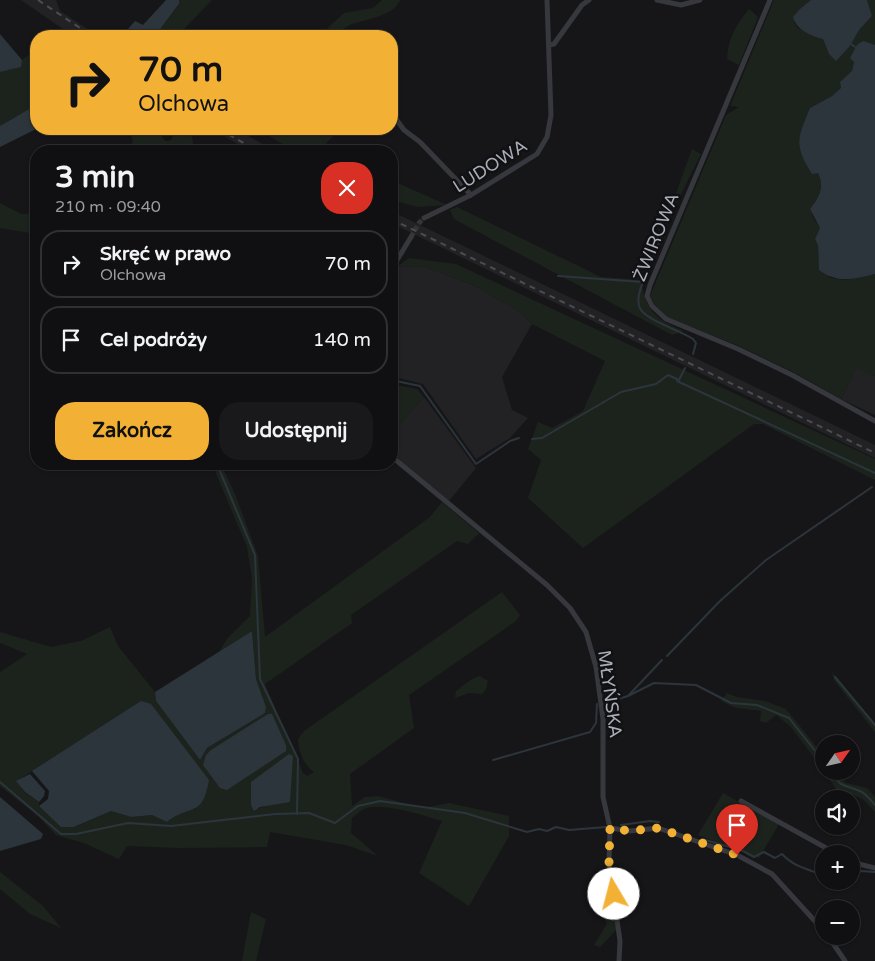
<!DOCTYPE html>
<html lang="pl">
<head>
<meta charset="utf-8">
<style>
  :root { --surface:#101012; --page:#19191b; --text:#f1f3f6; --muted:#9c9d9f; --line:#303032; --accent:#f2b134 }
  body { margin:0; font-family:"Varela Round",sans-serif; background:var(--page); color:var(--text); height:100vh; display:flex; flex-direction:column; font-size:19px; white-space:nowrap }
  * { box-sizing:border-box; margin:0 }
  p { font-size:16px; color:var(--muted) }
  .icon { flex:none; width:28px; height:28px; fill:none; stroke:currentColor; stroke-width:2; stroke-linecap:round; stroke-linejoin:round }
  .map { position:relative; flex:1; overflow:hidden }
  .sheet { position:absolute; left:30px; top:145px; width:368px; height:325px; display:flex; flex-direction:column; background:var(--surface); border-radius:20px; box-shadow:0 1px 4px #0004,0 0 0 1px var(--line) }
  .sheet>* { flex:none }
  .hud { position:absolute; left:30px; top:30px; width:368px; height:105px; border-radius:20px; box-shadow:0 1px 4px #0004,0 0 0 1px var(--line); background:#f2b134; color:#111; overflow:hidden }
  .needle { width:32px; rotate:56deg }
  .controls { position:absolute; left:815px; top:735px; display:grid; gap:10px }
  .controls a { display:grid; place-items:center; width:45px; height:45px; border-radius:50%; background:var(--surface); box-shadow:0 1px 4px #0004,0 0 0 1px var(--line); font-size:25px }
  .pin { position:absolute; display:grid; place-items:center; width:42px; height:42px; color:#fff; margin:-51px -21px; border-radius:50% 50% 50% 0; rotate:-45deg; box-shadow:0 0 5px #0007 }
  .pin .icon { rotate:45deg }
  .me { position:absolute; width:55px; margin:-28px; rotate:352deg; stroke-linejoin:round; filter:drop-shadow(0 0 4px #0008) }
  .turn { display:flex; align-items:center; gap:18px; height:105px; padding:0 25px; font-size:22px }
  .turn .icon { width:65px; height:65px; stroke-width:2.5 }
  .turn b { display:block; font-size:35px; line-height:42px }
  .round { display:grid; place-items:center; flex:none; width:52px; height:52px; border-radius:20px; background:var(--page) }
  .headline { display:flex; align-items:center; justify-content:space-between; height:85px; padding:0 25px }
  h1 { font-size:30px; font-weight:800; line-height:38px }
  .button { display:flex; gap:10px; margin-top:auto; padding:10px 25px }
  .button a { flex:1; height:58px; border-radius:20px; background:var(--accent); color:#111; font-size:20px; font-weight:800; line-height:58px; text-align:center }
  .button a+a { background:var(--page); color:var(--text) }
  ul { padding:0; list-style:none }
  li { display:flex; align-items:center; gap:15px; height:68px; margin:0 10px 8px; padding:0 15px; border:2px solid var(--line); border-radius:20px }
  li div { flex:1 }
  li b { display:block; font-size:19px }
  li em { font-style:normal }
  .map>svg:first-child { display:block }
</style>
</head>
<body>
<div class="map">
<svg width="875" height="961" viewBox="0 0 875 961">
  <rect width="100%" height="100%" fill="#161618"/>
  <g fill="#222225">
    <polygon points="21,0 56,0 60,11 98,36 73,36"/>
    <polygon points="212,129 236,129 275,151 250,151"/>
    <polygon points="391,211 875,445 875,458 391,223"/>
    <polygon points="398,266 425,267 475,286 520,312 532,324 502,377 512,410 528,418 510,438 476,459 423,384 391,376 391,276"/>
    <polygon points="857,367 875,376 875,415 841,399"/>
    <polygon points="424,397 476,468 448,502 391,452 391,434"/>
  </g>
  <g fill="#1c231d" fill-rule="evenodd">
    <polygon points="179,0 212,0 185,28 181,36 155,36 179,5"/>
    <path d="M382 0H400C394 16 367 19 352 24 346 26 341 32 337 36H319L344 13 373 8Z"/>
    <path d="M774 0H811L801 8 794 22 798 28 823 39 829 54 836 60 850 46 859 30 872 16 867 0H875V45L854 62 852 71 840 82 841 88 832 96 810 108 818 173C825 187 819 198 810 209L814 219 820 228 815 239 818 245V259L830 278 846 280 875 274V376L857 368 841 399 795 373 739 346 667 317 655 305 650 296 726 115 739 107 730 106Z"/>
    <path d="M749 9 758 17 739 65 727 59C728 38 736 25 749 9Z"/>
    <polygon points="34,51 36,51 36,105 0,126 0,72 20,67 22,60"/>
    <polygon points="129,129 157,129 165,141 170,141 174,135 182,130 191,133 193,143 185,151 129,151 133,141"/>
    <polygon points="258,129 341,129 326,143 339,151 294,151"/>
    <polygon points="692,149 701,154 662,232"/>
    <polygon points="391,180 447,205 418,207 391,200"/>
    <polygon points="0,203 21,214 36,213 36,234 0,228"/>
    <path d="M457 207 601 277 641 280C645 311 657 320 684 331L672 335 480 233 454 219 450 210Z"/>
    <polygon points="409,258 456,264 875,459 875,480 763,424 754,424 583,548 528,498 541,460 528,449 538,422 552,428 583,411 605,361 532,324 520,312 475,286 425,267 398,266"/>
    <polygon points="391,384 417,389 424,397 391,434"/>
    <path d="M212 464H221L235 494 258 556 265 637 430 517 442 502 479 533 468 544 457 541 351 615 352 623 265 684 303 773 307 776 314 772C303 764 299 752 298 739L304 731 502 592 520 615 516 621 409 695 414 728 350 774 352 806 365 797 378 796 423 808 449 803 509 816V836L469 906 419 873 442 821C426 816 380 801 364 809 360 811 356 815 352 818L351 833 378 856 346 845 270 832 267 847 180 848 127 846 119 859 84 843 56 835 39 817 0 786V672L27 654 0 643V632L51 647 81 641 110 627 118 646 155 692 156 701 200 760 207 748 265 713 266 707 256 679 252 631 219 652 227 639 250 616 252 579 247 547ZM293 756 291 772 268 805 254 810ZM32 771 197 808 177 814 167 822 152 815 131 817 111 811 75 827 39 806V802L25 793 17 781Z"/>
    <polygon points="832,672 875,723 875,732 834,680"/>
    <path d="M480 676 488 681 486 689 482 694 469 693 455 698 456 691C464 686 470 678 480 676Z"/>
    <polygon points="727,693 737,697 765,701 786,709 824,756 824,771 791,727 776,715 766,723 760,721 761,711 736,708 721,701"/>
    <polygon points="824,771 835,771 846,783 867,788 875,797 875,812 863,799 836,789"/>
    <polygon points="723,793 779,824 759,858 698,835"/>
    <polygon points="0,872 43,906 61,928 30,914 0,889"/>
    <polygon points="589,882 613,896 616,930 600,947 594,945 607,924"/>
    <polygon points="251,912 266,919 256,961 242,961"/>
  </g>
  <g fill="#2c353c">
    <polygon points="166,0 179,0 179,4 155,36 122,36 135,21 143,25"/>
    <path d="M811 0H867L872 16 859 30 850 46 836 61 829 54 823 39C812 36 796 30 793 17L801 8Z"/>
    <polygon points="0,34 22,60 21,67 0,72"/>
    <path d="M863 41 875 45V274C853 279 838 284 819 270L818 245 815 239 820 228 810 209C819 198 825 187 818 173L812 174C793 144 798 138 810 108L832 96 841 88 840 82 852 71 854 62 850 58 857 45Z"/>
    <polygon points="36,105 36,129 0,147 0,126"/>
    <polygon points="252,631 256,679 266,707 265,713 207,748 200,760 156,701 155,692"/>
    <path d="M141 701 151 704 209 780C202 819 191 803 167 822L152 815 131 817 111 811 74 827H61L39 806 48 799 49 791 32 771Z"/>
    <polygon points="268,714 272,714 286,745 286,751 227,790 220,788 203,765 206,755 211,750"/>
    <polygon points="289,754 293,756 290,802 260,807 254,811 251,805 251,782"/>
    <polygon points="30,774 45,791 44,796 39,802 25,792 16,781"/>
    <polygon points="0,797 43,834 41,839 0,851"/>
  </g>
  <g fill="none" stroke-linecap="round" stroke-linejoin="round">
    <g stroke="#2c353c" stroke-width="2">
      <polyline points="851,44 855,47"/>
      <polyline points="652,260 665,228"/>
      <path d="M558 276 643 282C640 289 637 298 639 306 643 320 680 330 693 339L696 343 693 354"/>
      <polyline points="643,281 648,269"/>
      <polyline points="391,380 420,386 476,464 510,441 519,438"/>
      <polyline points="677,381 875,473"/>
      <polyline points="532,439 542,438 621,392 656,384 668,375 679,380 685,368"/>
      <polyline points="217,464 255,555 260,679 298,759 297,814"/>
      <polyline points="667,656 720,601 766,560 872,487"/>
      <polyline points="835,677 875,725"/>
      <polyline points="628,696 654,683 696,685 731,703 757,705 789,718 824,762"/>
      <polyline points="605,703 628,696 662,660"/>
      <polyline points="493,760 590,732 596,723 597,704"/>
      <path d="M830 771C841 788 843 784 860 791 865 793 871 800 875 805"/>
      <polyline points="0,782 61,834 76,834 128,823 171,826 275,814 309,813 335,823 358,806 380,801 465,813 527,832 539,829 547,831 556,827 569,830 606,827"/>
      <polyline points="621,825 650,821 659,822"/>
      <path d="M702 839 743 851 754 857 764 852 775 858 782 854C793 866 808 870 824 875"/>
      <polyline points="851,875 861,871 875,872"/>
    </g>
    <polyline stroke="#333438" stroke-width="5" stroke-dasharray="5 2.5" stroke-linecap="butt" points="411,237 419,223 424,218"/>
    <g stroke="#37383d" stroke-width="5">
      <polyline points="657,0 681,5 700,0"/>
      <polyline points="770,0 650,285 647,296 652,306 666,319 738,349 792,375 875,421"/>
      <polyline points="549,45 554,44 582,5 589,0"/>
      <polyline points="391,112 404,130 420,142 471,195"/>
      <polyline points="424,218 471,195 537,154 547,137 551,115 547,0"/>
      <polyline points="391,270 411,237"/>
      <polyline points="391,456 547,585 570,608 586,632 596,667 603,719 603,797 610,828 609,863 620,941 619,961"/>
      <polyline points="741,801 837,854"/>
      <polyline points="610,828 630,831 658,828 737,855 772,874 824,931"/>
      <polyline points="851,862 875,868"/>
      <polyline points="828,936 845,961"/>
    </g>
    <g stroke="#4a4c52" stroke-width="2" stroke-dasharray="6 5" stroke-linecap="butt">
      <polyline points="38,0 92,36"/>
      <polyline points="219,129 258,151"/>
      <polyline points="391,219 875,453"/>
    </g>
  </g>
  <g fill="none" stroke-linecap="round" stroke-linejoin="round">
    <polyline stroke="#f2b134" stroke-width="9" stroke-dasharray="0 16.2" points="614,894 609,863 610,828 630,831 658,828 737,855"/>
  </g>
  <g text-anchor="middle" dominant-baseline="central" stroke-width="5" stroke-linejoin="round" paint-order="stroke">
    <g font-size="18" fill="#a8adb8" stroke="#111113">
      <text transform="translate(490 166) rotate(-32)">LUDOWA</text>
      <text transform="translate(656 237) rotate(-68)">ŻWIROWA</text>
      <text transform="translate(610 694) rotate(82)">MŁYŃSKA</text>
    </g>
  </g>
</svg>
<div class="controls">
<a><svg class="needle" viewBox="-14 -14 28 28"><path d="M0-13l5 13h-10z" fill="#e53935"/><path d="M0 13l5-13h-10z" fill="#9c9d9f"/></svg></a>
<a><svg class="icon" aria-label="sound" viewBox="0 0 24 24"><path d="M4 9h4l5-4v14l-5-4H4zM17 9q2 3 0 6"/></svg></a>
<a>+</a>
<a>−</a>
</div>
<div class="pin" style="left:737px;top:855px;background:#d93025"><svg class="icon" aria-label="arrive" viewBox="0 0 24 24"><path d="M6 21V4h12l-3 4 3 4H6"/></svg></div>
<svg class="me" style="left:614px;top:894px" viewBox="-20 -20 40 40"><circle r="19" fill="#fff"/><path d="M0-13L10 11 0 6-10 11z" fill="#f2b134"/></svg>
<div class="hud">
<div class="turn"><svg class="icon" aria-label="right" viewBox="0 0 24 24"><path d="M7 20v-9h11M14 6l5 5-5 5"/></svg><div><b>70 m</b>Olchowa</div></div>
</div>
<section class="sheet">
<div class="headline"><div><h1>3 min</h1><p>210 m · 09:40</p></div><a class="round" style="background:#d93025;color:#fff"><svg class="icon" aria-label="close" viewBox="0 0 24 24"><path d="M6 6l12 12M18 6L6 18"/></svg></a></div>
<ul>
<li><svg class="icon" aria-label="right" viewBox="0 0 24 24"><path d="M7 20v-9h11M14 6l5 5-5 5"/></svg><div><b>Skręć w prawo</b><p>Olchowa</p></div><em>70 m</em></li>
<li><svg class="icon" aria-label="arrive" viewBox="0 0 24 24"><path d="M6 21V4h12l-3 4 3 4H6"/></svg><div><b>Cel podróży</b></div><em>140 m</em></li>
</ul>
<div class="button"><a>Zakończ</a><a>Udostępnij</a></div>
</section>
</div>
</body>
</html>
